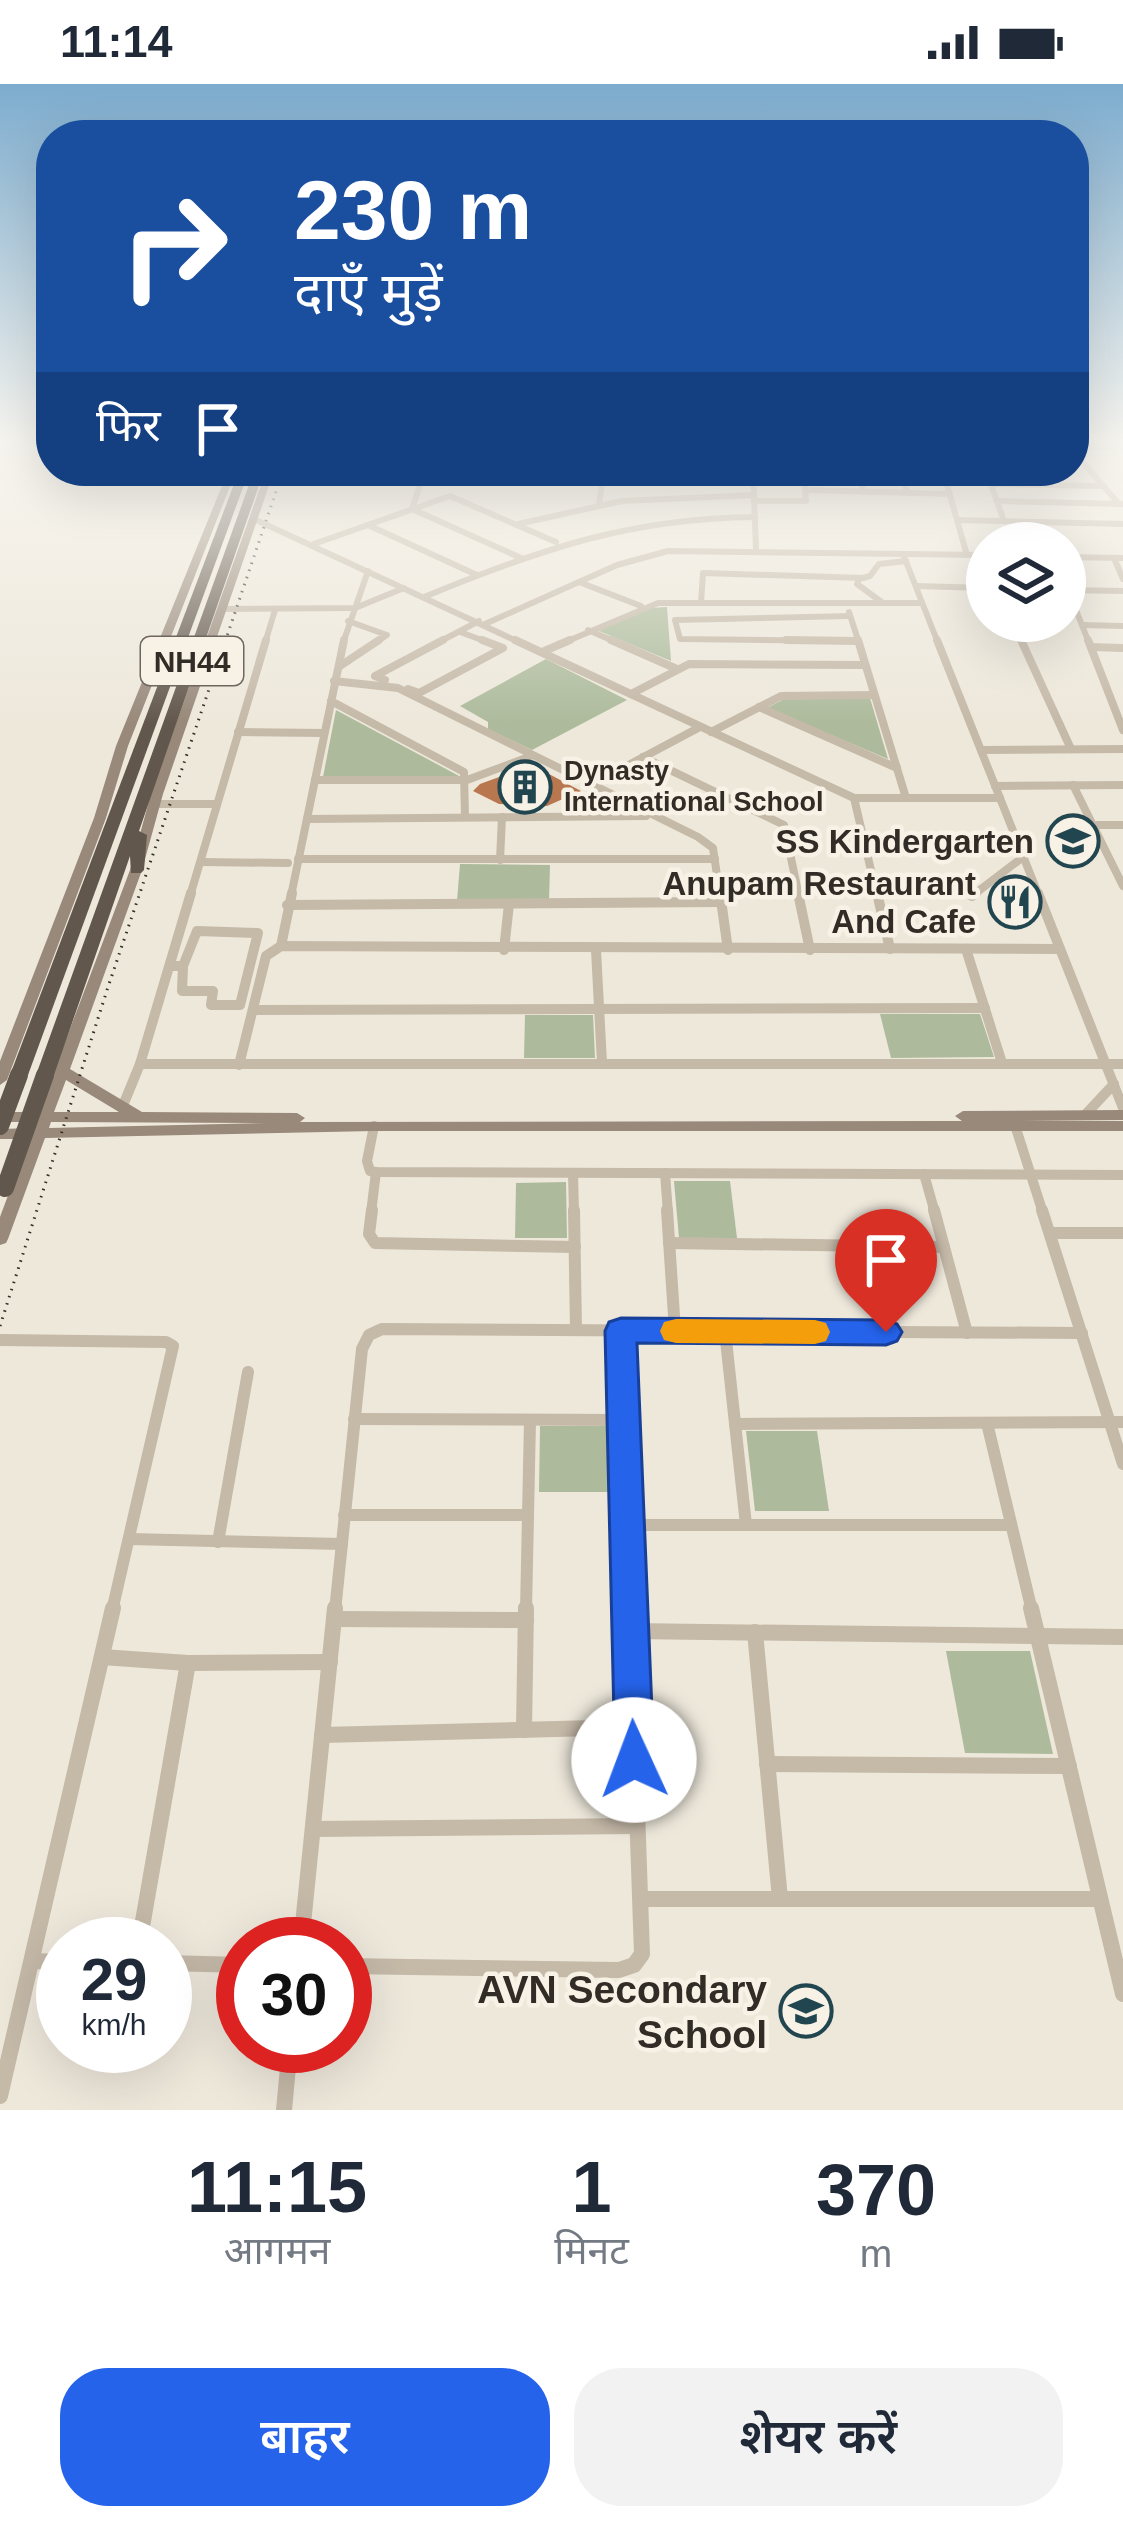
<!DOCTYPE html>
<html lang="hi">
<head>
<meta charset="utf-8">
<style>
  :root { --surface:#fff; --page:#f2f2f3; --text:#1f2937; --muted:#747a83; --accent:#2563eb }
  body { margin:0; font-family:Helvetica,"Noto Sans Devanagari",sans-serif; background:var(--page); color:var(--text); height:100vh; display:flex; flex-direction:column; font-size:45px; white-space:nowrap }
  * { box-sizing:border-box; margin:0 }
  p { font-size:39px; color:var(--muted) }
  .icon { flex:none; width:66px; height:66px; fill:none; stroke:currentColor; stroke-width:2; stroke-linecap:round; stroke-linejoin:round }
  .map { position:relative; height:2026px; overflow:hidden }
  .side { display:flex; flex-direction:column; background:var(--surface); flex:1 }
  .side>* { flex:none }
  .banner { position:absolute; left:36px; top:36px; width:1053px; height:366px; border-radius:48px; box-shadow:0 12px 48px #0002; background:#1a4fa0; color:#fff; overflow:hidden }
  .buttons { position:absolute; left:966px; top:438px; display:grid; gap:24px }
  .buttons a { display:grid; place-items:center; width:120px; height:120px; border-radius:50%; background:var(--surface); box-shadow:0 12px 48px #0002; font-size:60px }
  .speed { position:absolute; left:36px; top:1833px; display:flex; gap:24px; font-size:60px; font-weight:700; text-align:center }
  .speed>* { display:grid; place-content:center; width:156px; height:156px; border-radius:50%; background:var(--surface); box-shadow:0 12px 48px #0002; line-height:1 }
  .speed small { font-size:30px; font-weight:400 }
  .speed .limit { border:18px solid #d22; background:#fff; color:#111 }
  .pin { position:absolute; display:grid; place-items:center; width:102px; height:102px; color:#fff; margin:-123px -51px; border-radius:50% 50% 50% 0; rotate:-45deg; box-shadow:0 0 12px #0007 }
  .pin .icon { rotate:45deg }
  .me { position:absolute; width:132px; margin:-66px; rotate:358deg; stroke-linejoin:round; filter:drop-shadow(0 0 9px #0008) }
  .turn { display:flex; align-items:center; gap:42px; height:252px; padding:0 60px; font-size:54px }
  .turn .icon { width:156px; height:156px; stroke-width:2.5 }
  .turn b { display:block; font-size:84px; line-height:102px }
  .then { display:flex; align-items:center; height:114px; padding:0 60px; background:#0003; gap:24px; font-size:45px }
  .eta { display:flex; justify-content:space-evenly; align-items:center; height:204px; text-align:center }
  .eta b { font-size:72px; font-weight:600; line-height:84px }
  .primary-button { display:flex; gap:24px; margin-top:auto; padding:24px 60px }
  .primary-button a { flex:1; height:138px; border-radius:48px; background:var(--accent); color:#fff; font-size:48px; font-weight:600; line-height:138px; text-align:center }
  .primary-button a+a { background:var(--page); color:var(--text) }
  .status { display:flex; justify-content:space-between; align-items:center; height:84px; padding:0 60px; background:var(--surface); direction:ltr }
  .status svg { height:33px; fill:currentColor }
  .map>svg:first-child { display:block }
</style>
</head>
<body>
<div class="status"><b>11:14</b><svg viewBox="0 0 49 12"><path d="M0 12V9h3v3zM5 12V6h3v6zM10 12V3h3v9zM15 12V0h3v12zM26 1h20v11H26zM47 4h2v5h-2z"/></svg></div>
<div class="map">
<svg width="1123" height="2026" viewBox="0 0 1123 2026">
  <rect width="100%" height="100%" fill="#eee8db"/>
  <g fill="#adbb9c">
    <polygon points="667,523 671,577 599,547 647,524"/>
    <polygon points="546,575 627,616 532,666 488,645 488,638 460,622"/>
    <polygon points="786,614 870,614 888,675 767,624"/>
    <polygon points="336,626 461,693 323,693"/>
    <polygon points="460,780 550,781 549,817 457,817"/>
    <polygon points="880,930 980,930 994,973 891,974"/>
    <polygon points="525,931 593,931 595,974 524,974"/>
    <polygon points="674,1097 730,1097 737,1154 679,1154"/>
    <polygon points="566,1098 567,1154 515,1154 516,1099"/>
    <polygon points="540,1342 616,1342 617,1408 539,1408"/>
    <polygon points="746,1347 817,1347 829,1427 755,1427"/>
    <polygon points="946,1567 1030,1567 1053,1670 965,1669"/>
  </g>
  <polygon fill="#b8774f" points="532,681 581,707 547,722 499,720 473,707 480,700"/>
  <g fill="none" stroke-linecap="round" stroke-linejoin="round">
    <g stroke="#c5b9a8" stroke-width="6">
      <polyline points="1074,362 1113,363"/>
      <polyline points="1074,368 1119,420"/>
      <polyline points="753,387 756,465"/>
      <polyline points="859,387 863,408"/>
      <polyline points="901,387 907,409"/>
      <polyline points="943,387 967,471"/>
      <polyline points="986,387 1004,437"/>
      <polyline points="424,391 603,397"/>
      <polyline points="648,395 704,396"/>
      <polyline points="990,400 1104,402"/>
      <polyline points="806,406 950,410"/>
      <polyline points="754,417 806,417 804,387"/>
      <polyline points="997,417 1123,420"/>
      <polyline points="599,420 604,387"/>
      <polyline points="412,425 521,474"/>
      <polyline points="412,425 424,389"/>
      <polyline points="254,435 521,559"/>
      <polyline points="957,436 1123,440"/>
      <polyline points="518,440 622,417 754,411"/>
      <polyline points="368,441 477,491"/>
      <polyline points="311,461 450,412 556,458"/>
      <polyline points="903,470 938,559"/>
      <polyline points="1065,473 1123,474"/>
      <polyline points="1114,474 1123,495"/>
      <polyline points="579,498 641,522"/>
      <polyline points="1065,498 1089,559"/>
      <polyline points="916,502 987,504"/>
      <polyline points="1065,506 1123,507"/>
      <path d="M424 513C538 466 630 434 755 433"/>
      <polyline points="701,519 703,489 863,494"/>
      <polyline points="883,519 857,500 859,495 870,492 879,480 906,477"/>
      <polyline points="222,525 355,524 404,504"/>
      <polyline points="849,528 859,559"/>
      <polyline points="850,532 675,536 680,555 858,557"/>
      <polyline points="348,537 387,551 375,559"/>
      <polyline points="1012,537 1022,559"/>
      <polyline points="485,540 617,481 668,467 987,471"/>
      <polyline points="1082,541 1123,542"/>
      <polyline points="588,546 618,559"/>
      <polyline points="460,548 490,559"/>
      <polyline points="265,559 275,526"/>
      <polyline points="343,559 368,487"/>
      <polyline points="437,559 479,537"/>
      <polyline points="563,559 658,519 922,519"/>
    </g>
    <g stroke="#c5b9a8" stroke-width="8">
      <polyline points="515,556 854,714 1000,714"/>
      <polyline points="611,556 677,585"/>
      <polyline points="786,556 858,557"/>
      <polyline points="858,556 906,714"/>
      <polyline points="937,556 1039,812"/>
      <polyline points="1021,556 1071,665"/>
      <polyline points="1088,556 1123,646"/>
      <polyline points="1091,563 1123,564"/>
      <polyline points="542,568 570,556"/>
      <polyline points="340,582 379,556"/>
      <polyline points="385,596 375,592 443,556"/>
      <polyline points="334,597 398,604 698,753 713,764 720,812"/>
      <polyline points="408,605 419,609 503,564 482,556"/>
      <polyline points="631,610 689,580 865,581"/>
      <polyline points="331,617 464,688 465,733"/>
      <polyline points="759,623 897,684"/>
      <polyline points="238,648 324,649"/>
      <polyline points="711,648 781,612 874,611"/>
      <polyline points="981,666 1123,665"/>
      <polyline points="643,673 784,741 799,812"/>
      <polyline points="315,696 467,696 529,673"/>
      <polyline points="1073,701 1123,802"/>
      <polyline points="589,702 700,643"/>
      <polyline points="995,702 1123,701"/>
      <polyline points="854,714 877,812"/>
      <polyline points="156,720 217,720"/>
      <polyline points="307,735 646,732"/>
      <polyline points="1092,741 1123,741"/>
      <polyline points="862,760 1018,758"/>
      <polyline points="298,775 715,775"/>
      <polyline points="500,776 502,733"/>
      <polyline points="201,778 288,779"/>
      <polyline points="190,812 266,556"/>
      <polyline points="291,812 344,556"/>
      <polyline points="972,812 1023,773"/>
    </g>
    <g stroke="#c5b9a8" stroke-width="10">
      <polyline points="720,809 728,866"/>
      <polyline points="798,809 810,866"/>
      <polyline points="877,809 890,865"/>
      <polyline points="1038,809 1123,1024"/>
      <polyline points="972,812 976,809"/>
      <polyline points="287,821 721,818"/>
      <polygon points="197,847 258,849 240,921 211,921 213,907 182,907 183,882"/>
      <polyline points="281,862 292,809"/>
      <polyline points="966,865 1002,979"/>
      <polyline points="504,866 509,820"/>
      <polyline points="596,866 602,979"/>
      <polyline points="170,882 183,882"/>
      <polyline points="253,926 985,924"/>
      <polyline points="140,980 1123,980"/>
      <polyline points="239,981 266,872 281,862 1060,865"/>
      <polyline points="122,1024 140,980 191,809"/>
      <polyline points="1085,1031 1114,1000"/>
      <polyline points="1013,1035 1043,1129"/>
      <polyline points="374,1042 367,1077 370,1087 376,1088 1123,1091"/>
      <polyline points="573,1089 574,1129"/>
      <polyline points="665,1089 668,1129"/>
      <polyline points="924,1090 935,1129"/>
      <polyline points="371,1129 376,1088"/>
    </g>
    <g stroke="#c5b9a8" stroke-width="12">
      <polyline points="372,1126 369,1150 375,1159 575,1163"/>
      <polyline points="574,1126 576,1246"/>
      <polyline points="667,1126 675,1247"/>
      <polyline points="934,1126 967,1249"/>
      <polyline points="1042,1126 1123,1380"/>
      <polyline points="1051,1149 1123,1149"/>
      <polyline points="669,1159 944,1163"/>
      <polyline points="621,1247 630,1527"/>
      <polyline points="725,1247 746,1441"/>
      <polyline points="0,1256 166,1258 173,1262 112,1527"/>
      <polyline points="354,1335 624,1336"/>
      <polyline points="987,1339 1032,1527"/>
      <polyline points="735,1340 1123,1338"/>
      <polyline points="344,1431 528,1431"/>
      <polyline points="627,1441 1011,1441"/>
      <polyline points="129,1455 342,1460"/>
      <polyline points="218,1458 248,1288"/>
      <polyline points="335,1527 362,1265 369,1251 382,1245 1082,1249"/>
      <polyline points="526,1527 530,1336"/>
    </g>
    <g stroke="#c5b9a8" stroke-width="16">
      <polyline points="1031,1524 1123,1910"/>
      <polyline points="334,1535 526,1536"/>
      <polyline points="630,1547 1123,1553"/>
      <polyline points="755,1548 780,1815"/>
      <polyline points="102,1573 188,1579"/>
      <polyline points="524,1646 526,1524"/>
      <polyline points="322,1651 633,1643"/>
      <polyline points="767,1680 1069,1682"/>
      <polyline points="313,1745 636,1742"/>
      <polyline points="642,1815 1100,1815"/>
      <polyline points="139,1860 188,1579 330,1578"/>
      <polyline points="301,1860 335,1524"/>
      <polyline points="33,1877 63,1878"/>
      <polyline points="165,1879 243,1881"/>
      <polyline points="345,1882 619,1886 634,1881 642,1870 630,1524"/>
      <polyline points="0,2012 113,1524"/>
      <polyline points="284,2026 290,1962"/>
    </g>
    <g fill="#98897a" fill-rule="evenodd">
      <polygon points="228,387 236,387 128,662 106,734 7,996 0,1001 0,977 94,734 116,662"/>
      <path d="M266 387H274L163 710 142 786 70 985 142 1028 297 1029 305 1034 300 1038 962 1037 955 1032 963 1027 1123 1026V1036L1022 1037H1123V1047H374L45 1054 8 1155 6 1159 0 1161V1133L29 1055H0V1045L33 1044 35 1038H0V1028H39L54 988 53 986 56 982 130 786 151 710ZM66 996 119 1028H54ZM51 1038 266 1039 49 1044Z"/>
    </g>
    <g fill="#62574c" fill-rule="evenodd">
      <polygon points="239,387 249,387 28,991 19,997 13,995 10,991"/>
      <polygon points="254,387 264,387 139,747 147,751 144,786 141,789 131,789 130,772 54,991 45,997 39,995 36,991"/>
    </g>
    <polyline stroke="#322c27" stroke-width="3" stroke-dasharray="1.5 6" stroke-linecap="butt" points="0,1242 108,903 283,387"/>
    <g stroke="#62574c" stroke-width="18">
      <polyline points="0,1042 19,991"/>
      <polyline points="5,1104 45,991"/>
    </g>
  </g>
  <linearGradient id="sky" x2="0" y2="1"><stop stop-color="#7dacce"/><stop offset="0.56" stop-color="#f7f5ef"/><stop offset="1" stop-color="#f7f5ef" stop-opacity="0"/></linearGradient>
  <rect width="1123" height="640" fill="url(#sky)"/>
  <polygon fill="#2563eb" stroke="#184099" stroke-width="3" points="621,1234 886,1236 897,1240 902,1248 897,1257 886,1261 637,1259 654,1676 649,1690 634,1695 620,1690 615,1676 605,1247 609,1238"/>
  <polygon fill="#f59e0b" points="676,1235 815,1236 826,1239 830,1248 826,1257 815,1260 676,1259 664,1256 660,1247 664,1238"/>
  <defs>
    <g id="building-ring" transform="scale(2.7)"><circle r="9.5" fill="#f7f1e6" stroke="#22464f" stroke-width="1.5"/><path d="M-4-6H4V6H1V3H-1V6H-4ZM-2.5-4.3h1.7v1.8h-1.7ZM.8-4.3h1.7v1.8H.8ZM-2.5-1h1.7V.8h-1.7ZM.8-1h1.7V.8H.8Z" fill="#22464f"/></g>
    <g id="school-ring" transform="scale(2.7)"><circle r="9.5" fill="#f7f1e6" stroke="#22464f" stroke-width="1.5"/><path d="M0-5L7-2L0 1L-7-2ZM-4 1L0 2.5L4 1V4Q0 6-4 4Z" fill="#22464f"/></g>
    <g id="restaurant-ring" transform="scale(2.7)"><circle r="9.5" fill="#f7f1e6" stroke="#22464f" stroke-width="1.5"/><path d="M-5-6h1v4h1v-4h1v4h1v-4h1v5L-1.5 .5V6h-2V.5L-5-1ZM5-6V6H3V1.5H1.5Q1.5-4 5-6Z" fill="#22464f"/></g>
  </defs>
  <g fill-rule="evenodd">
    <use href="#building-ring" x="525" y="703"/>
    <use href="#school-ring" x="1073" y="757"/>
    <use href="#restaurant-ring" x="1015" y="818"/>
    <use href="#school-ring" x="806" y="1927"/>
  </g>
  <g text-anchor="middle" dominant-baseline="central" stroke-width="9" stroke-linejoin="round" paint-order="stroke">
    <g font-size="27" font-weight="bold" fill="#322c27" stroke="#f7f1e6" text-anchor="start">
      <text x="564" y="687">Dynasty<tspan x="564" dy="31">International School</tspan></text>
    </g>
    <rect fill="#f7f1e6" stroke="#6d6760" stroke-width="3" x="141" y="553" width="102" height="48" rx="9"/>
    <g font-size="30" font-weight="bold" fill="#322c27">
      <text x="192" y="577">NH44</text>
    </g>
    <g font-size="33" font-weight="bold" fill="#322c27" stroke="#f7f1e6" text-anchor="end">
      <text x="1034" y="757">SS Kindergarten</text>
      <text x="976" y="799">Anupam Restaurant<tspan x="976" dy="38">And Cafe</tspan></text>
    </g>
    <g font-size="39" font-weight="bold" fill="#322c27" stroke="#f7f1e6" text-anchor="end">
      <text x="767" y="1905">AVN Secondary<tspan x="767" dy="45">School</tspan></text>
    </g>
  </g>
</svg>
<div class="buttons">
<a><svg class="icon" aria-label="layers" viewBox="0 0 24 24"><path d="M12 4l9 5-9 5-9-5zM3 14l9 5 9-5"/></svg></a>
</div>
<div class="speed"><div>29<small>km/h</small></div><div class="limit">30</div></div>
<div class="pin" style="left:886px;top:1248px;background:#d93025"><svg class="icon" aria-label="arrive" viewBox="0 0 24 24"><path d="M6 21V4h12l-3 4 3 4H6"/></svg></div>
<svg class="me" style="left:634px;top:1676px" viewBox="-20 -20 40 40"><circle r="19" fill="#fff"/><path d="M0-13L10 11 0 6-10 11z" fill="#2563eb"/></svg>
<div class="banner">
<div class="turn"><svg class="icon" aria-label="right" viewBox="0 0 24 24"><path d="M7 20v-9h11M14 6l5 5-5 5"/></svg><div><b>230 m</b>दाएँ मुड़ें</div></div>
<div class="then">फिर<svg class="icon" aria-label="arrive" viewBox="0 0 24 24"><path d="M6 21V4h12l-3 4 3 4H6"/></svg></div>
</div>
</div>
<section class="side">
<div class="eta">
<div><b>11:15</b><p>आगमन</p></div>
<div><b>1</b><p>मिनट</p></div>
<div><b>370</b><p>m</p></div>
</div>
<div class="primary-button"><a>बाहर</a><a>शेयर करें</a></div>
</section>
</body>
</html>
